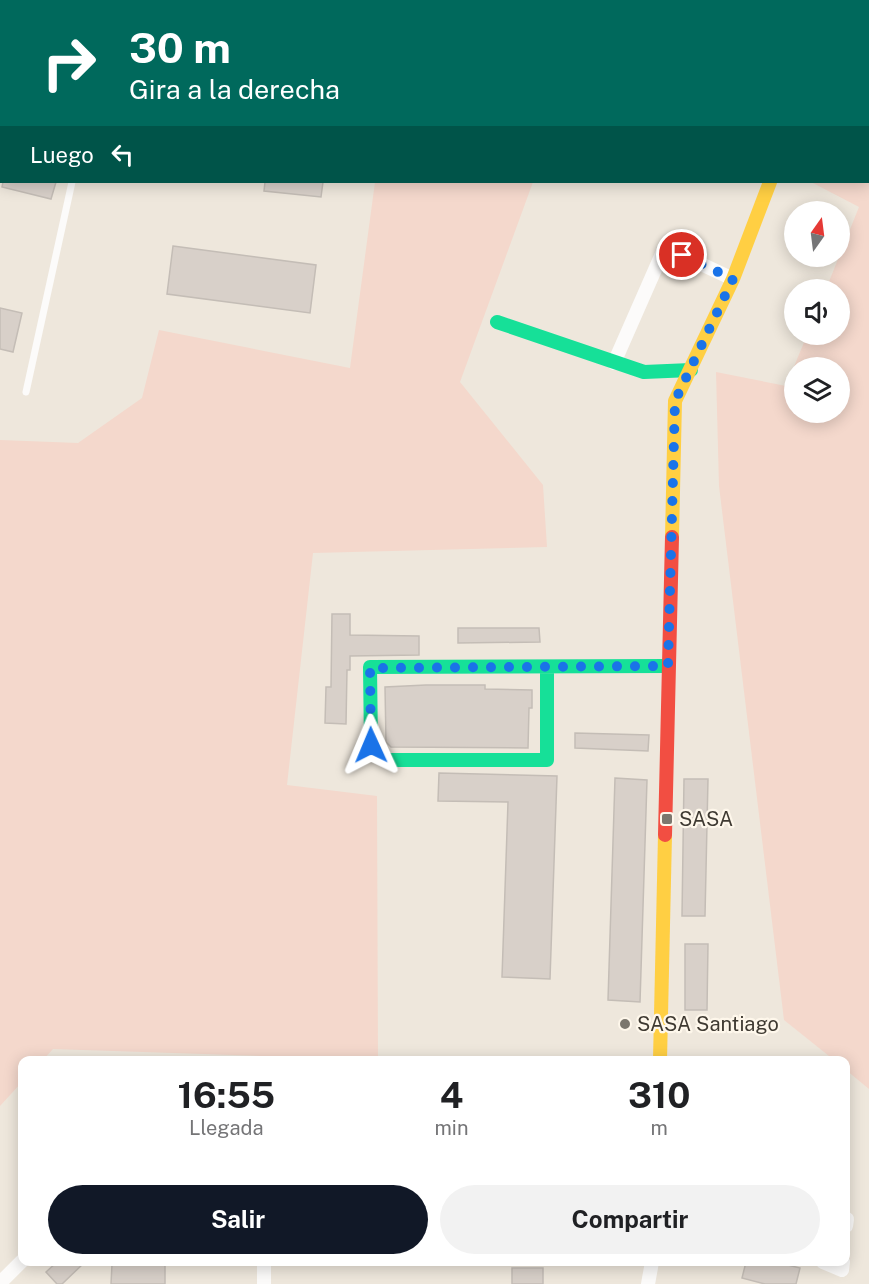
<!DOCTYPE html>
<html lang="es">
<head>
<meta charset="utf-8">
<style>
  :root { --surface:#fff; --page:#f2f2f2; --text:#202124; --muted:#757577; --accent:#111827 }
  body { margin:0; font-family:"Public Sans",sans-serif; background:var(--page); color:var(--text); height:100vh; display:flex; flex-direction:column; font-size:22px; white-space:nowrap }
  * { box-sizing:border-box; margin:0 }
  p { font-size:20px; color:var(--muted) }
  .icon { flex:none; width:33px; height:33px; fill:none; stroke:currentColor; stroke-width:2; stroke-linecap:round; stroke-linejoin:round }
  .map { position:relative; flex:1; overflow:hidden }
  .sheet { position:absolute; left:18px; top:1056px; width:832px; height:210px; display:flex; flex-direction:column; background:var(--surface); border-radius:12px; box-shadow:0 3px 15px #0003 }
  .sheet>* { flex:none }
  .banner { position:absolute; left:0px; top:0px; width:870px; height:183px; box-shadow:0 3px 15px #0003; background:#00695c; color:#fff; overflow:hidden }
  .needle { width:39px; rotate:14deg }
  .tools { position:absolute; left:784px; top:201px; display:grid; gap:12px }
  .tools a { display:grid; place-items:center; width:66px; height:66px; border-radius:50%; background:var(--surface); box-shadow:0 3px 15px #0003; font-size:30px }
  .pin { position:absolute; display:grid; place-items:center; width:51px; height:51px; color:#fff; margin:-26px; border:3px solid #fff; border-radius:50%; box-shadow:0 2px 6px #0007 }
  .me { position:absolute; width:66px; margin:-33px; rotate:359deg; stroke-linejoin:round; filter:drop-shadow(0 0 4px #0008) }
  .turn { display:flex; align-items:center; gap:21px; height:126px; padding:0 30px; font-size:27px }
  .turn .icon { width:78px; height:78px; stroke-width:2.5 }
  .turn b { display:block; font-size:42px; line-height:51px }
  .then { display:flex; align-items:center; height:57px; padding:0 30px; background:#0003; gap:12px; font-size:22px }
  .eta { display:flex; justify-content:space-evenly; align-items:center; height:102px; text-align:center }
  .eta b { font-size:36px; font-weight:700; line-height:42px }
  .primary-button { display:flex; gap:12px; margin-top:auto; padding:12px 30px }
  .primary-button a { flex:1; height:69px; border-radius:36px; background:var(--accent); color:#fff; font-size:24px; font-weight:700; line-height:69px; text-align:center }
  .primary-button a+a { background:var(--page); color:var(--text) }
  .map>svg:first-child { display:block }
</style>
</head>
<body>
<div class="map">
<svg width="869" height="1284" viewBox="0 0 869 1284">
  <rect width="100%" height="100%" fill="#eee7dc"/>
  <g fill="#f4d8cc" fill-rule="evenodd">
    <polygon points="399,0 600,0 399,1"/>
    <path d="M858 0H869V1089L846 1070V1060H834L784 1020 719 486 716 372 786 386 807 335 840 334V290L826 289 859 207 811 182H868V2ZM795 368H840V412H795Z"/>
    <polygon points="375,182 533,182 460,382 543,485 547,547 313,553 287,785 377,796 378,1060 53,1049 43,1060 22,1060 22,1082 0,1106 0,440 78,443 142,398 159,330 350,368"/>
  </g>
  <g fill="#d8d0c9" stroke="#c4bdb6" stroke-width="1.5">
    <polygon points="3,182 56,182 51,199 2,187"/>
    <polygon points="265,182 323,182 321,197 264,191"/>
    <polygon points="173,246 316,265 310,313 167,294"/>
    <polygon points="0,308 22,313 13,352 0,349"/>
    <polygon points="332,614 350,614 350,635 419,636 419,655 350,656 350,670 347,670 346,724 325,723 326,687 331,687"/>
    <polygon points="458,628 539,628 540,642 458,643"/>
    <polygon points="426,685 485,685 485,689 532,690 532,708 529,708 528,748 391,747 386,742 385,687"/>
    <polygon points="575,733 649,735 648,751 575,748"/>
    <polygon points="439,773 557,776 550,979 502,977 508,802 438,801"/>
    <polygon points="615,778 647,780 640,1002 608,1000"/>
    <polygon points="684,779 708,779 705,916 682,916"/>
    <polygon points="685,944 708,944 707,1010 685,1010"/>
    <polygon points="57,1262 85,1262 62,1284 57,1284 46,1272"/>
    <polygon points="746,1262 776,1262 800,1268 796,1284 765,1284 742,1278"/>
    <polygon points="112,1264 165,1264 165,1284 111,1284"/>
    <rect x="512" y="1268" width="31" height="16"/>
  </g>
  <g fill="none" stroke-linecap="round" stroke-linejoin="round">
    <g stroke="#fcfbfa" stroke-width="7">
      <polyline points="321,0 324,2"/>
      <polyline points="131,2 131,0"/>
      <polyline points="205,2 206,0"/>
      <polyline points="26,392 72,182"/>
    </g>
    <g stroke="#fcfbfa" stroke-width="14">
      <polyline points="767,2 769,0"/>
      <polyline points="614,363 665,247 733,279"/>
      <polyline points="846,1226 847,1219"/>
      <polyline points="823,1262 842,1270 843,1262"/>
      <polyline points="0,1283 22,1261"/>
      <polyline points="264,1284 264,1262"/>
      <polyline points="648,1284 652,1262"/>
    </g>
    <g stroke="#16e098" stroke-width="14">
      <polyline points="828,2 829,0"/>
      <polyline points="497,322 644,372 691,370"/>
      <polyline points="547,668 547,760 387,760 371,745 370,667 668,666"/>
    </g>
    <g stroke="#ffcf43" stroke-width="14">
      <polyline points="672,537 675,401 733,279 770,182"/>
      <polyline points="660,1060 665,835"/>
    </g>
    <polyline stroke="#f24e42" stroke-width="14" points="665,835 672,537"/>
  </g>
  <g fill="none" stroke-linecap="round" stroke-linejoin="round">
    <polyline stroke="#1a73e8" stroke-width="10" stroke-dasharray="0 18" points="371,745 370,668 668,666 675,401 733,279 682,255"/>
  </g>
  <g fill="#7c776e" stroke="#fef7eb" stroke-width="2">
    <rect x="661" y="813" width="12" height="12" rx="3"/>
    <circle cx="625" cy="1024" r="6"/>
  </g>
  <g text-anchor="middle" dominant-baseline="central" stroke-width="4.5" stroke-linejoin="round" paint-order="stroke">
    <g font-size="20" fill="#3f3a32" stroke="#fef7eb" text-anchor="start">
      <text x="679" y="819">SASA</text>
      <text x="637" y="1024">SASA Santiago</text>
    </g>
  </g>
</svg>
<div class="tools">
<a><svg class="needle" viewBox="-14 -14 28 28"><path d="M0-13l5 13h-10z" fill="#e53935"/><path d="M0 13l5-13h-10z" fill="#757577"/></svg></a>
<a><svg class="icon" aria-label="sound" viewBox="0 0 24 24"><path d="M4 9h4l5-4v14l-5-4H4zM17 9q2 3 0 6"/></svg></a>
<a><svg class="icon" aria-label="layers" viewBox="0 0 24 24"><path d="M12 4l9 5-9 5-9-5zM3 14l9 5 9-5"/></svg></a>
</div>
<div class="pin" style="left:682px;top:255px;background:#d93025"><svg class="icon" aria-label="arrive" viewBox="0 0 24 24"><path d="M6 21V4h12l-3 4 3 4H6"/></svg></div>
<svg class="me" style="left:371px;top:745px" viewBox="-20 -20 40 40"><path d="M0-17L14 15 0 8-14 15z" fill="#1a73e8" stroke="#fff" stroke-width="4"/></svg>
<div class="banner">
<div class="turn"><svg class="icon" aria-label="right" viewBox="0 0 24 24"><path d="M7 20v-9h11M14 6l5 5-5 5"/></svg><div><b>30 m</b>Gira a la derecha</div></div>
<div class="then">Luego<svg class="icon" aria-label="left" viewBox="0 0 24 24"><path d="M17 20v-9H6M10 6l-5 5 5 5"/></svg></div>
</div>
<section class="sheet">
<div class="eta">
<div><b>16:55</b><p>Llegada</p></div>
<div><b>4</b><p>min</p></div>
<div><b>310</b><p>m</p></div>
</div>
<div class="primary-button"><a>Salir</a><a>Compartir</a></div>
</section>
</div>
</body>
</html>
